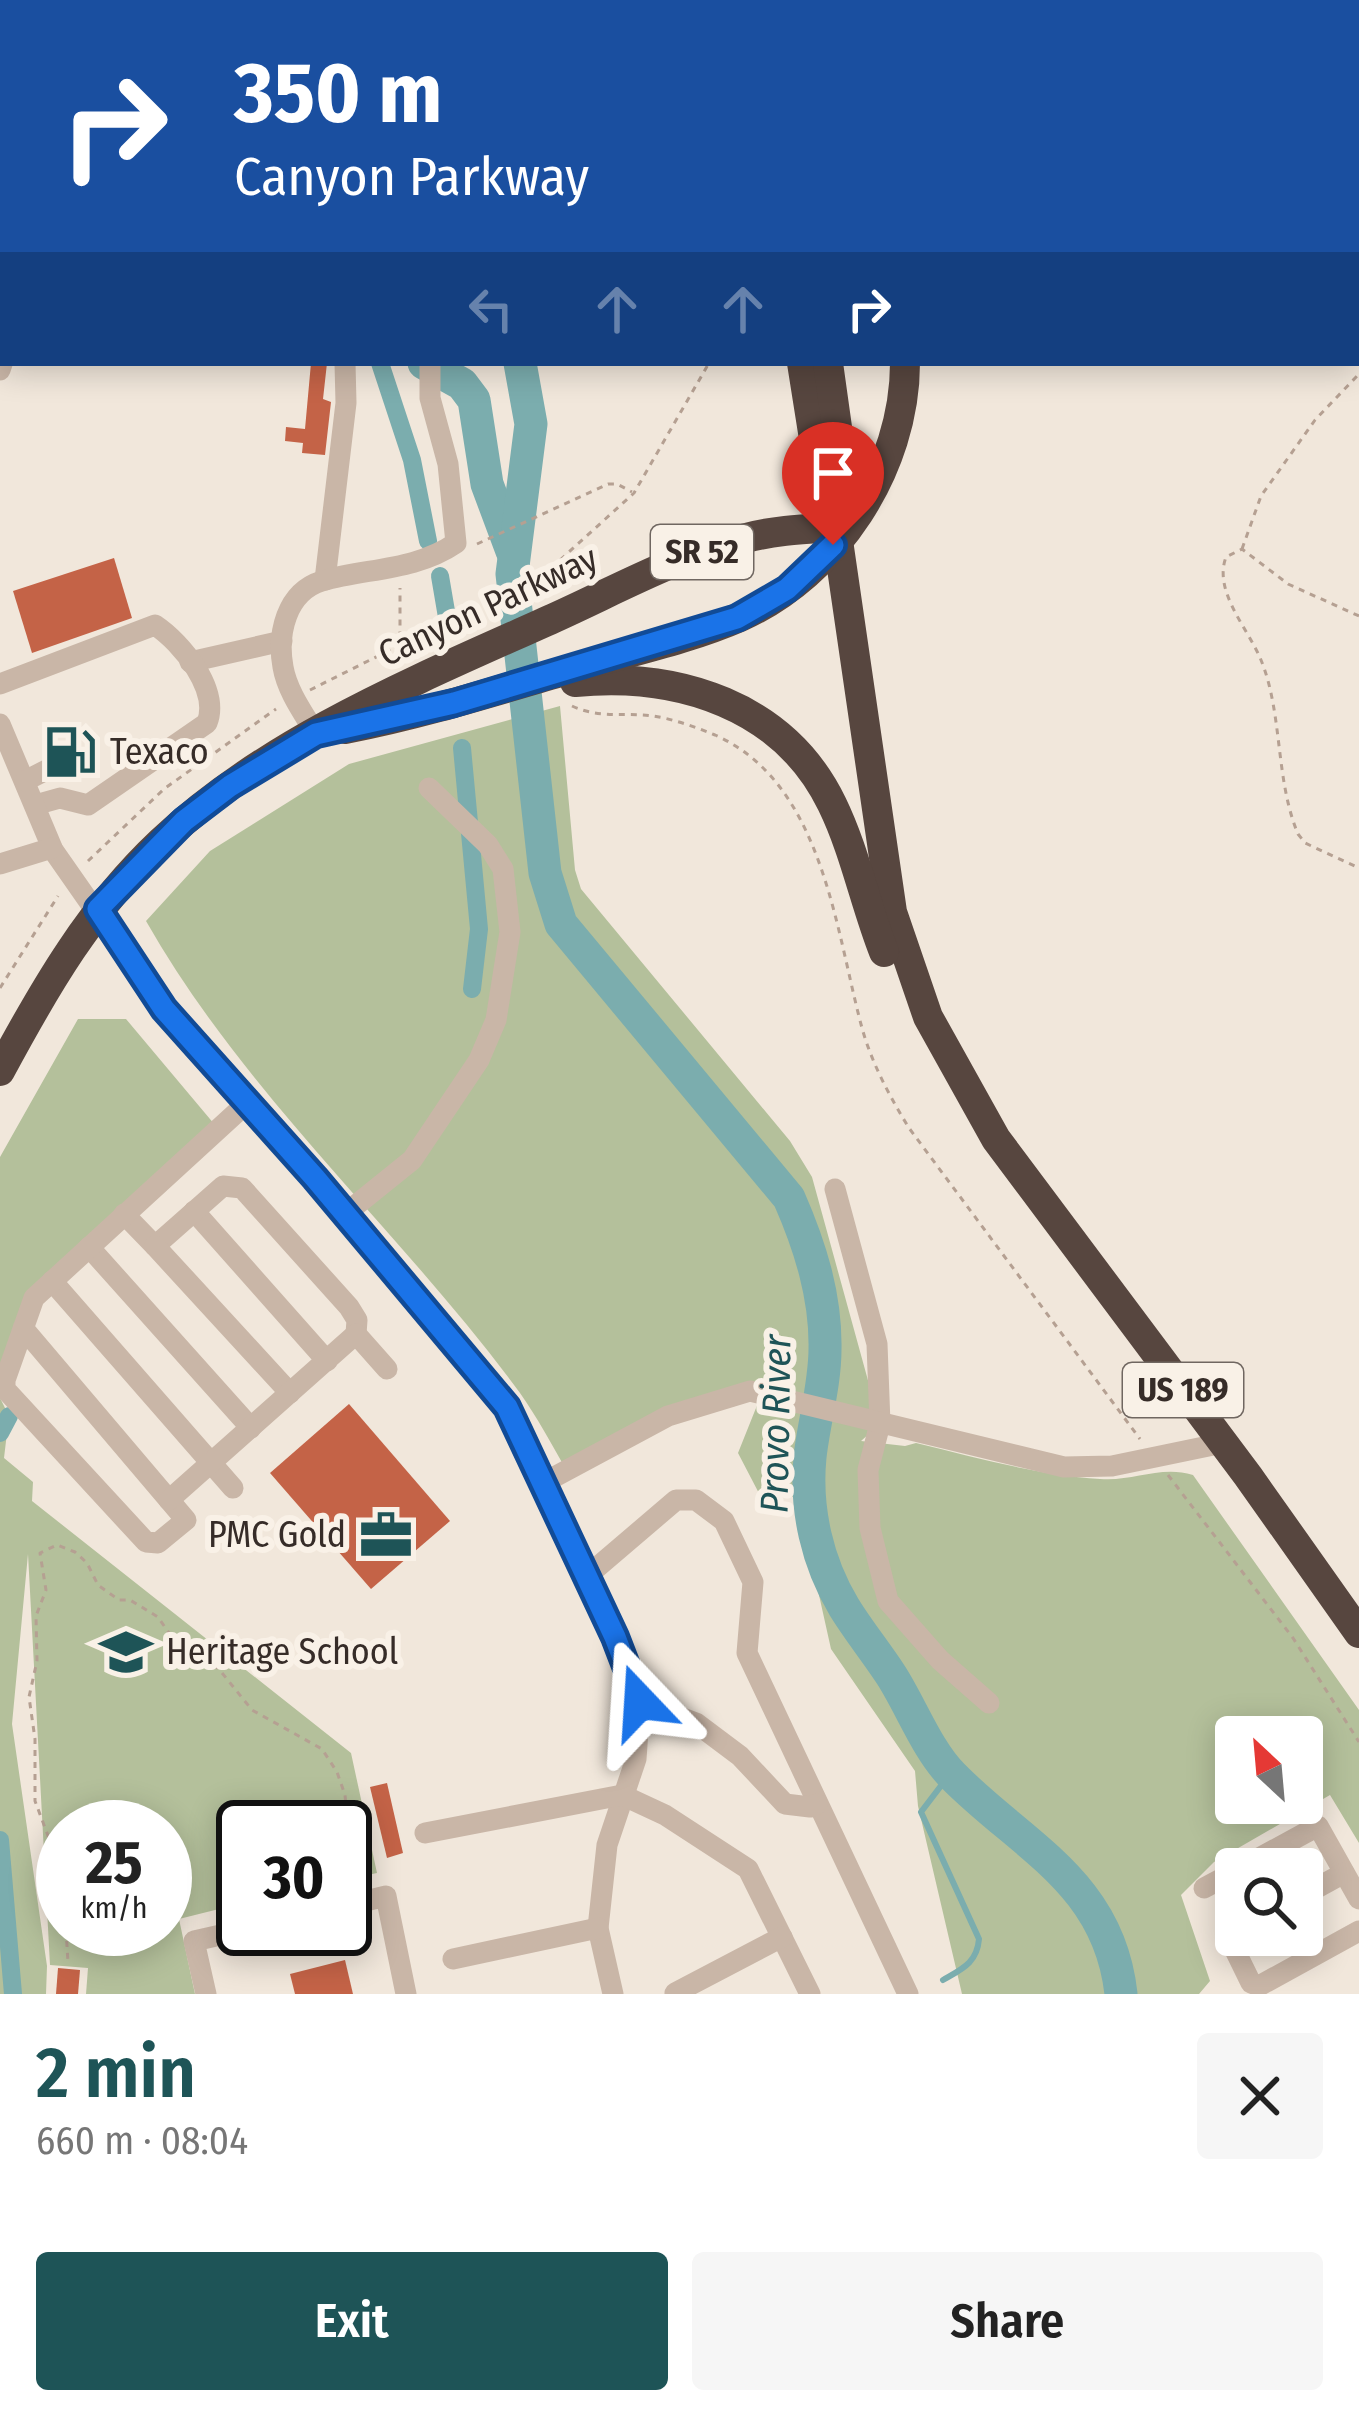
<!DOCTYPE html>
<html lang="en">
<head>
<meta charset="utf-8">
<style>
  :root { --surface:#fff; --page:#f6f6f6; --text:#222; --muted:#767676; --accent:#1e5457 }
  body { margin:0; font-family:"Fira Sans Condensed",sans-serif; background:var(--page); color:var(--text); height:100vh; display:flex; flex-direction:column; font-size:45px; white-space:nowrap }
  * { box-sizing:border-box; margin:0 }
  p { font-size:39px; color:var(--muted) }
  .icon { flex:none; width:66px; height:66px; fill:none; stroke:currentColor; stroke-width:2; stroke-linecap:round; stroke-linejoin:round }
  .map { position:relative; height:1994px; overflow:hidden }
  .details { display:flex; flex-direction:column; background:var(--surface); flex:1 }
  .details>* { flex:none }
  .hud { position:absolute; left:0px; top:0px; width:1359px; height:366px; box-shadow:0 6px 30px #0003; background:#1a4fa0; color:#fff; overflow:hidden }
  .needle { width:78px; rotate:334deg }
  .buttons { position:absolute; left:1215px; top:1716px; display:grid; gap:24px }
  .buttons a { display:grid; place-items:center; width:108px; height:108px; border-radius:12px; background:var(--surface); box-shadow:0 6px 30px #0003; font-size:60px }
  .speed { position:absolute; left:36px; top:1800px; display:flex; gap:24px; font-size:60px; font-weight:700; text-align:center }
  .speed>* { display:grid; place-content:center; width:156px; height:156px; border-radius:50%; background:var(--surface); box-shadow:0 6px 30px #0003; line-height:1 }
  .speed small { font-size:30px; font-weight:400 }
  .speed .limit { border:6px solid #111; border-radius:18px; background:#fff; color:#111 }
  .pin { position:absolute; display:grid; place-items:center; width:102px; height:102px; color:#fff; margin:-123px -51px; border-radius:50% 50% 50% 0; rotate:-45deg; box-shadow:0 0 12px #0007 }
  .pin .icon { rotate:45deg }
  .me { position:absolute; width:132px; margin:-66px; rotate:340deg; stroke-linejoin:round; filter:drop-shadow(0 0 9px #0008) }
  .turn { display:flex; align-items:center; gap:42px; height:252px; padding:0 36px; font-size:54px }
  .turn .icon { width:156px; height:156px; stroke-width:2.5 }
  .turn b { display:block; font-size:84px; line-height:102px }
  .lanes { display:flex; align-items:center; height:114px; padding:0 36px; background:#0003; justify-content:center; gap:60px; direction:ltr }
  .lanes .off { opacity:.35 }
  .round { display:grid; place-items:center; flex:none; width:126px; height:126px; border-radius:12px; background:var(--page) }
  .overview { display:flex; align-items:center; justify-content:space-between; height:204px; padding:0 36px }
  h1 { font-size:72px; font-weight:600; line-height:90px; color:var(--accent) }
  .button { display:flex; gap:24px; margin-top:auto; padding:24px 36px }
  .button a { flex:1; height:138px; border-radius:12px; background:var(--accent); color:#fff; font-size:48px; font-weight:600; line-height:138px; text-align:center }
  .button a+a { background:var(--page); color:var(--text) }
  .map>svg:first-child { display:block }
</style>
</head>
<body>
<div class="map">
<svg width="1359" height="1994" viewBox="0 0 1359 1994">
  <rect width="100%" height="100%" fill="#f1e7db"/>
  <g fill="#b4c09b" fill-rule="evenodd">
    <path d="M560 706 575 870 581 889 790 1141 812 1177 880 1424 861 1441 905 1446 916 1443C978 1458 1037 1475 1100 1479 1132 1482 1160 1465 1193 1475L1359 1710V1843L1330 1795 1214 1862 1181 1895 1210 1981 1199 1994H962L918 1806 915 1771 831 1649 797 1496 763 1501 738 1453 768 1378 567 1471C552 1445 537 1417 520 1393 401 1231 246 1097 146 921L210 851 349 764ZM1236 1737H1302V1803H1236Z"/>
    <polygon points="78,1019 126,1019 215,1125 31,1297 0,1391 0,1157"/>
    <path d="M0 1398 9 1416 4 1458 33 1482 32 1501 351 1753 377 1873 345 1880V1827H243V1903L179 1919 195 1994H86L88 1968 50 1965 28 1554 12 1724 47 1966 46 1994H0ZM63 1827H165V1929H63Z"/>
  </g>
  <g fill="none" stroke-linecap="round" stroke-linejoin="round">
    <path stroke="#7badae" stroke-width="6" d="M943 1980C962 1969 977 1963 979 1939L921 1812 950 1774"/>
    <g stroke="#7badae" stroke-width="18">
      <polyline points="661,3 662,0"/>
      <polyline points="380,363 412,460 428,541"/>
      <polyline points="440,576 448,623"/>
      <polyline points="462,748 479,929 472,989"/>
      <polyline points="0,1433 9,1416"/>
      <polyline points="0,1840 13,1994"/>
    </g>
    <g stroke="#7badae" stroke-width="33">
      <polyline points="424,363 462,384 474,400 487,484 512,551"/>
      <path d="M520 363 531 424 512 574 545 873 561 924 789 1198C810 1246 826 1296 825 1349 825 1385 814 1421 810 1457 805 1509 817 1562 844 1607 858 1630 876 1652 891 1675 911 1706 927 1750 953 1776 1022 1846 1109 1882 1121 1994"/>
    </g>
  </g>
  <g fill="#c46347">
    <polygon points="311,363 327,363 323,399 331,402 325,455 302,453 303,443 285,441 286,427 305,429"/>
    <polygon points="114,558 132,618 32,653 13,591"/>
    <polygon points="349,1404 450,1521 371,1589 270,1473"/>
    <polygon points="387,1783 403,1853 387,1858 370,1787"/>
    <polygon points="345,1960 353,1994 295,1994 290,1974"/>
    <polygon points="58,1968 80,1970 78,1994 56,1994"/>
  </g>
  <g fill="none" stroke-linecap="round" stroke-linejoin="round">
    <g stroke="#b5a092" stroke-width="3" stroke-dasharray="6 6" stroke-linecap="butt">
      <polyline points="119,0 119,3"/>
      <polyline points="428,0 428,3"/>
      <polyline points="714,3 714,0"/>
      <polyline points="477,544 608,484 617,484 632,492"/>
      <polyline points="1242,549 1261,496 1315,420 1359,374"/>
      <polyline points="552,593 552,571 559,561 634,493 709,363"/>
      <path d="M1359 616 1288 584 1242 549 1226 557C1213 592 1248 628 1261 660 1283 714 1275 779 1298 834L1305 843 1359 868"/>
      <polyline points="310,690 400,645 400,588"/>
      <path d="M572 706C600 719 625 712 653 716 673 719 696 727 715 735 823 783 835 928 862 1028 872 1064 890 1097 909 1128L1140 1439"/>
      <polyline points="88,861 164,789 276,709"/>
      <polyline points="0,988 58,896"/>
      <polyline points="1168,1475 1293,1638 1359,1742"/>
      <polyline points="63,1919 62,1873 35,1801 35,1739 29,1697 37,1661 36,1616 46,1590 40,1553 57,1545 75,1552 87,1563 98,1585 119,1600 130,1600 158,1617 184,1655 218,1668 252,1710 322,1749 337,1772 345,1795 353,1884"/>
      <polyline points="66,1929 68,1963"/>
    </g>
    <g stroke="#c9b6a7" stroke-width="21">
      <polyline points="15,0 17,3"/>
      <polyline points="250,0 251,3"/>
      <polyline points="322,0 323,3"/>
      <polyline points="514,3 518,0"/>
      <polyline points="0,370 3,361"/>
      <polyline points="325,580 346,403 345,363"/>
      <polyline points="190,662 282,641"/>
      <path d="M0 684 155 625C182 643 220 690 207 723L88 805 60 798 35 805"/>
      <polyline points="0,724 53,850 164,1009 315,1178 507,1407 545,1482 629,1667 640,1702 636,1759 607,1845 598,1928 613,1994"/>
      <path d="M316 734C304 714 287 691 283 667 277 634 286 592 322 581 367 568 415 571 456 543L448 464 430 398V363"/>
      <polyline points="25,781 72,757"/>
      <polyline points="0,864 52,848"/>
      <polyline points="835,1189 877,1344 880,1424 868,1470 870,1528 888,1601 940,1660 989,1703"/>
      <polyline points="194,1211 327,1361"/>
      <polyline points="124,1214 155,1246 223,1186 242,1188 349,1307 357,1320 356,1334"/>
      <polyline points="345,1214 412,1160 479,1060 496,1020 510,932 503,869 488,845 429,788"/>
      <polyline points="155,1246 290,1393"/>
      <polyline points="89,1247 251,1428"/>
      <polyline points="52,1281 233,1488"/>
      <polyline points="23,1328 186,1520 158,1543 146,1542 5,1389 5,1380 34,1298 248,1102"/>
      <polyline points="545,1482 668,1416 750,1391 1064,1467 1112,1466 1223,1443"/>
      <polyline points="169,1500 356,1334 387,1369"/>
      <polyline points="587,1576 676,1500 696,1500 724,1521 753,1582 747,1653 908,1994"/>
      <polyline points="640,1702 696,1723 740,1756 785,1804 810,1807 817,1804"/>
      <polyline points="425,1833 622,1795 665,1815 748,1869 810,1994"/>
      <polyline points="1239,1869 1318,1826 1359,1899"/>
      <polyline points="1204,1888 1236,1871"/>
      <polyline points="1302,1896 1344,1873"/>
      <polyline points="345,1906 386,1896 406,1994"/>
      <polyline points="1236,1934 1229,1938 1251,1983 1259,1986 1359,1931"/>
      <polyline points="453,1959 598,1928"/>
      <polyline points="675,1993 782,1937"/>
      <polyline points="206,1994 194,1941 247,1929"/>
    </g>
    <g stroke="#57463f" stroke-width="30">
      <polyline points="799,3 799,0"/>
      <polyline points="821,3 822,0"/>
      <polyline points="867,3 867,0"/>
      <polyline points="802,363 818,464 836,527 892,912 928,1017 996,1139 1248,1476 1359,1633"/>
      <polyline points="828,363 842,463 838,515"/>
      <path d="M575 682C678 672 784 705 832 804 855 851 865 904 884 952"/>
      <path d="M345 729C423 714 498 690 574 668 629 652 687 640 740 617 836 574 905 468 905 363"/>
      <path d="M0 1071C45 987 91 908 161 842 268 740 421 678 554 618 616 590 679 555 746 538 776 530 806 529 836 527"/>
    </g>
  </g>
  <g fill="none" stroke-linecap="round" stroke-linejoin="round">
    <g stroke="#114b97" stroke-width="30">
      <polyline id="route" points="640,1702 615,1637 507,1407 315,1178 164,1009 98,909 184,821 230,786 316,734 454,703 737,618 787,589 833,545"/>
    </g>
    <use href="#route" stroke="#1a73e8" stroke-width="21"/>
  </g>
  <defs>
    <g id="fuel-bare" transform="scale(4.14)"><path d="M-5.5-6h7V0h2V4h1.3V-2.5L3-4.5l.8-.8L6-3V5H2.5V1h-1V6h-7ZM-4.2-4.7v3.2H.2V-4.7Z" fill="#1e5457" stroke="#f9f1e7" stroke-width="2.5" paint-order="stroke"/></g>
    <g id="office-bare" transform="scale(4.14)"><path d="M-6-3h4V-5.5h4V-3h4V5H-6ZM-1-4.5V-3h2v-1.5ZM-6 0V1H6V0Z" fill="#1e5457" stroke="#f9f1e7" stroke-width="2.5" paint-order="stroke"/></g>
    <g id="school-bare" transform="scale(4.14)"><path d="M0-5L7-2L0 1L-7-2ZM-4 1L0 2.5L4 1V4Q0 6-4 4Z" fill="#1e5457" stroke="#f9f1e7" stroke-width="2.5" paint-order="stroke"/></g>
  </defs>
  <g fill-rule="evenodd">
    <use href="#fuel-bare" x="70" y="752"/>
    <use href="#office-bare" x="386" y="1535"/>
    <use href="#school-bare" x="126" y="1652"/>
  </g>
  <g text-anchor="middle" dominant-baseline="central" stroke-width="12" stroke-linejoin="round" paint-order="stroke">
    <g fill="#f9f1e7" stroke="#706761" stroke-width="3">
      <rect x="651" y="525" width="102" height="54" rx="9"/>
      <rect x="1123" y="1363" width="120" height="54" rx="9"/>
    </g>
    <g font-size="33" font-weight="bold" fill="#362c28">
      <text x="702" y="552">SR 52</text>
      <text x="1183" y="1390">US 189</text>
    </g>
    <g font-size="36" fill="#362c28" stroke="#f9f1e7">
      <text transform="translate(488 606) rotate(-25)">Canyon Parkway</text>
    </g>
    <g font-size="36" fill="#362c28" stroke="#f9f1e7" text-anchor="start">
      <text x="110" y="752">Texaco</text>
      <text x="346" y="1535" text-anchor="end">PMC Gold</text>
      <text x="166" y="1652">Heritage School</text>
    </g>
    <g font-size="39" font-style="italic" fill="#1e5457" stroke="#f9f1e7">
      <text transform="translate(776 1424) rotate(-89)">Provo River</text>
    </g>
  </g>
</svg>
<div class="buttons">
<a><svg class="needle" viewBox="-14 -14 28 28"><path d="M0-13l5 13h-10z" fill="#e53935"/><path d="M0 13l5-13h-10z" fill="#767676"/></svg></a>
<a><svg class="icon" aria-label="search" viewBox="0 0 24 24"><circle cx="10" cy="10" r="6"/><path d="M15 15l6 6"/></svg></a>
</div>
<div class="speed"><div>25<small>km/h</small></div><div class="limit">30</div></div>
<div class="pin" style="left:833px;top:545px;background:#d93025"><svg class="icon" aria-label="arrive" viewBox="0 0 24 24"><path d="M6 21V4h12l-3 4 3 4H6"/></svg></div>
<svg class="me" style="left:640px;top:1702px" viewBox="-20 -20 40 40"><path d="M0-17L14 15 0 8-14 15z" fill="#1a73e8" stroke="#fff" stroke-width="4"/></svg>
<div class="hud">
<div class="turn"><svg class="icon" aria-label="right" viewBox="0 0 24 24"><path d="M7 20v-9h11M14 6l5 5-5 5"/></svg><div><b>350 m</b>Canyon Parkway</div></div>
<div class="lanes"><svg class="icon off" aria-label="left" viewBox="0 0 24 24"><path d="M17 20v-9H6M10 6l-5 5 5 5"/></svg><svg class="icon off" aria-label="ahead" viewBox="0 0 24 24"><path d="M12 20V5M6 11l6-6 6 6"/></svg><svg class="icon off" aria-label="ahead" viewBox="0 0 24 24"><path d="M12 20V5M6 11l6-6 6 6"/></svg><svg class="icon" aria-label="right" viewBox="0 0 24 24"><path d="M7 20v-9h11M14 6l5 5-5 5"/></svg></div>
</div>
</div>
<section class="details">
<div class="overview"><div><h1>2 min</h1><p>660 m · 08:04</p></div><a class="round"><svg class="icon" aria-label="close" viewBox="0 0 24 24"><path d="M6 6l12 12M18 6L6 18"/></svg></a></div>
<div class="button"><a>Exit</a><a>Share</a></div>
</section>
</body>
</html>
